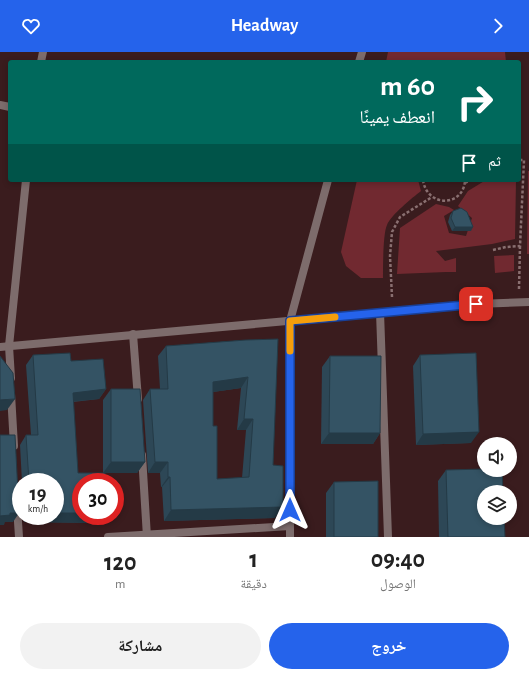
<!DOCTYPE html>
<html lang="ar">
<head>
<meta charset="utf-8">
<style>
  :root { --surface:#fff; --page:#f2f2f2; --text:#222; --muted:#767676; --accent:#2563eb }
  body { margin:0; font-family:"Alegreya Sans","Noto Naskh Arabic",sans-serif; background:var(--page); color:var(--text); direction:rtl; height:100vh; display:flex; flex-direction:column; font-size:15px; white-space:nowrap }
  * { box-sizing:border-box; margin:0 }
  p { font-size:13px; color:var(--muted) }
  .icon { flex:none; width:22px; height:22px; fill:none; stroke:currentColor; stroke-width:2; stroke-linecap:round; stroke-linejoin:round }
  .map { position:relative; height:485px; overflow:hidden; direction:ltr }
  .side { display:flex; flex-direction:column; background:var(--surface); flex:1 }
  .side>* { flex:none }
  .guide { position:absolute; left:8px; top:8px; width:513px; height:122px; border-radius:4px; box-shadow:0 2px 6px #0003; direction:rtl; background:#00695c; color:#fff; overflow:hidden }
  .tools { position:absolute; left:477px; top:385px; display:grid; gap:8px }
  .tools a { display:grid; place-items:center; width:40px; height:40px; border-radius:50%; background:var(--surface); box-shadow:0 2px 6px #0003; font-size:20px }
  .speed { position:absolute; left:12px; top:421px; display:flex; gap:8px; font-size:20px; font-weight:700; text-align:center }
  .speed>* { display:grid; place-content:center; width:52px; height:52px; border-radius:50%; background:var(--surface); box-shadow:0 2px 6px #0003; line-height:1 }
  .speed small { font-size:10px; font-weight:400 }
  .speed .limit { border:6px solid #d22; background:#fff; color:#111 }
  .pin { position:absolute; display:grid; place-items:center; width:34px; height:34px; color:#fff; margin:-17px; border-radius:8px; box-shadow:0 2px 6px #0006 }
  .me { position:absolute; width:44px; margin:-22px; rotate:0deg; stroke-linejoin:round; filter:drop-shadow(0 0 3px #0008) }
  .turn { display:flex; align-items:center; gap:14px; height:84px; padding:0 20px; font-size:18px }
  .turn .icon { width:52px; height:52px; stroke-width:2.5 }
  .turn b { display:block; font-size:28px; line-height:34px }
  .then { display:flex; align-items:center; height:38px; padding:0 20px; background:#0003; gap:8px; font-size:15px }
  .eta { display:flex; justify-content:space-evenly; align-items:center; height:68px; text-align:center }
  .eta b { font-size:24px; font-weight:700; line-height:28px }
  .cta { display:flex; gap:8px; margin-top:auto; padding:8px 20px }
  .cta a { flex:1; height:46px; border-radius:24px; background:var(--accent); color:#fff; font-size:16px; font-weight:700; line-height:46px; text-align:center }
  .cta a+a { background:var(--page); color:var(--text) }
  header { display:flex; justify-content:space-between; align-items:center; height:52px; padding:0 20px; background:var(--accent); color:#fff; font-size:18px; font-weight:700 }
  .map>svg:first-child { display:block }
</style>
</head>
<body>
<header><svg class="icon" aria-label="forward" viewBox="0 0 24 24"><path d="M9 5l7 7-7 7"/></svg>Headway<svg class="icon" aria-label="heart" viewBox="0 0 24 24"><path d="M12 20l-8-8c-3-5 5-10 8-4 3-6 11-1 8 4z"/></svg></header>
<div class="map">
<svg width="529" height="485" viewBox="0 0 529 485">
  <rect width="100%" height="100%" fill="#3a1c1e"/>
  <g fill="#712930">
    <polygon points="388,0 505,0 506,10 386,10"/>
    <polygon points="528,119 529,119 529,202 527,202"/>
    <path d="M357 128H418L421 139C412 146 391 163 387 173 383 181 383 215 383 226H361L346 214 341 200Z"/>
    <polygon points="486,128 516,128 515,187 492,192 436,199 445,209 456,206 456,220 446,220 397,222 400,176 436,152 449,155 454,158 444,164 449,181 466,184 472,166 458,154 468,139"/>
    <polygon points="514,203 514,219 495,221 494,204"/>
  </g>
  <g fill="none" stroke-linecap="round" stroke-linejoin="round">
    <g stroke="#896f70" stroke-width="2.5" stroke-dasharray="3 2" stroke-linecap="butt">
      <path d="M423 128C427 156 464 155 465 128"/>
      <polyline points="465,131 471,128"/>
      <polyline points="493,198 506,195 520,194 524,108 519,108"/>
      <polyline points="519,237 520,194"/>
      <polyline points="392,245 390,204 392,180 400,165 432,145"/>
    </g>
    <g stroke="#7d6c6c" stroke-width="8">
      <polyline points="41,10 43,0"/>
      <polyline points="359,10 362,0"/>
      <polyline points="0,53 10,55"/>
      <polyline points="380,260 388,485"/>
      <polyline points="133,282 138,347"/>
      <polyline points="0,295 476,252 529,250"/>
      <polyline points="11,326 9,294 26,128"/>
      <polyline points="11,342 14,394"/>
      <polyline points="142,403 147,485"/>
      <polyline points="17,454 19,485"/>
      <polyline points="108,485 290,474"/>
      <polyline points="290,485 290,269 328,128"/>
    </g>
  </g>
  <g fill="#2d4756" fill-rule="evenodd">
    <polygon points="453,159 471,179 452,179 448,170 450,163"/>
    <path d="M246 288 273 413 275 466 164 469 162 435H161L160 421H148L143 348 150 337H160L158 304 166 294ZM241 336 237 378H246L242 426 217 427 213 374V340Z"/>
    <polygon points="33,303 71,309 106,337 99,347 73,350 78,421 98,471 24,470 23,464 55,464 55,430 22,430 20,393 26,383 31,383 26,313"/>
    <polygon points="420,303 471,391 416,393 413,314"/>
    <polygon points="330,304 380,381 373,392 321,392 322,315"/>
    <polygon points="111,337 145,410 137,421 103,421 103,348"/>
    <polygon points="446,418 505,485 439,485 438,429"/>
    <polygon points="334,430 378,485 326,485 326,441"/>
  </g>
  <g fill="#243a46">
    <polygon points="455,175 473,175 471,179 452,179"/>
    <polygon points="248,325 241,336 206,341 213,330"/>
    <polygon points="106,337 99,347 66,350 73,341"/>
    <polygon points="15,347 7,358 0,359 0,348"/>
    <polygon points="244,367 253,367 246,378 237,378"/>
    <polygon points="479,380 471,391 416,393 423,382"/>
    <polygon points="329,381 380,381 373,392 321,392"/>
    <polygon points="111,410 145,410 137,421 103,421"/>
    <polygon points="155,410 168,410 160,421 148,421"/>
    <polygon points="168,425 170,425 162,435 161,435"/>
    <polygon points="283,455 275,466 164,469 171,458"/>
    <polygon points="10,461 19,461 13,470 5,470 4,473 0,473 0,464"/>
    <polygon points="55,461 81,461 81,464 103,464 98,471 24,470 28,464 55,464"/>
  </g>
  <g fill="#345364" stroke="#243a46" fill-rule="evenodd">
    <polygon points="461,156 467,160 473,175 455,175 451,166 453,159"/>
    <path d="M278 287 273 413 283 414V455L171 458 170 425H168V410H155L150 337H168L166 294 246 288ZM248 325 244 367H253L249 425 217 427V374H213V330Z"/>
    <polygon points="70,301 71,309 103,307 106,337 73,341 78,421 105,421 105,430 81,430 81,461 55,461 55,430 29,430 26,383 38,383 33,303"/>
    <polygon points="476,301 479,380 423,382 420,303"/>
    <polygon points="0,304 13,321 15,347 0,348"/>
    <polygon points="330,304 381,304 380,381 329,381"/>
    <polygon points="111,337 140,337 145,410 111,410"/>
    <polygon points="0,383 15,383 19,461 10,461 10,463 0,464"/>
    <polygon points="484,417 484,418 502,418 503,440 484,440 484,466 504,466 505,485 448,485 446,418"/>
    <polygon points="378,429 378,485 334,485 334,430"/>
  </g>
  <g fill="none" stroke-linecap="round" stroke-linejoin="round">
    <g stroke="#184099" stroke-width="10">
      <polyline id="route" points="290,458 290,269 476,252"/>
    </g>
    <use href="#route" stroke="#2563eb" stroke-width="7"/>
    <polyline stroke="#f59e0b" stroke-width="7" points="290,299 290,269 335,265"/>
  </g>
</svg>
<div class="tools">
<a><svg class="icon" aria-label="sound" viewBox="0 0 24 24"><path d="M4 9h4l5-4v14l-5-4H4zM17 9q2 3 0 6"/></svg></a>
<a><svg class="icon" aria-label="layers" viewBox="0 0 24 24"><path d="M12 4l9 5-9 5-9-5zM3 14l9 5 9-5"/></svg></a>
</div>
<div class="speed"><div>19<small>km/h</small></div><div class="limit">30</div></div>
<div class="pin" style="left:476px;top:252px;background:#d93025"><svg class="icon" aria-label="arrive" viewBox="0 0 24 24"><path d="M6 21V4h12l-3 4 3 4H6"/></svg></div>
<svg class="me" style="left:290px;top:458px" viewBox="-20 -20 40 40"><path d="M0-17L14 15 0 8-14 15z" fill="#2563eb" stroke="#fff" stroke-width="4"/></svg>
<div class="guide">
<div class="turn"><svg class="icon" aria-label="right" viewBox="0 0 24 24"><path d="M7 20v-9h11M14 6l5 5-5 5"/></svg><div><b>60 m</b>انعطف يمينًا</div></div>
<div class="then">ثم<svg class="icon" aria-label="arrive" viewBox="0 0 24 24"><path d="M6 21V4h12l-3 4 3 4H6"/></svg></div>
</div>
</div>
<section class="side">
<div class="eta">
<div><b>09:40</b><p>الوصول</p></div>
<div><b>1</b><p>دقيقة</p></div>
<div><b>120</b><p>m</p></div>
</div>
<div class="cta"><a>خروج</a><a>مشاركة</a></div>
</section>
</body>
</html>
